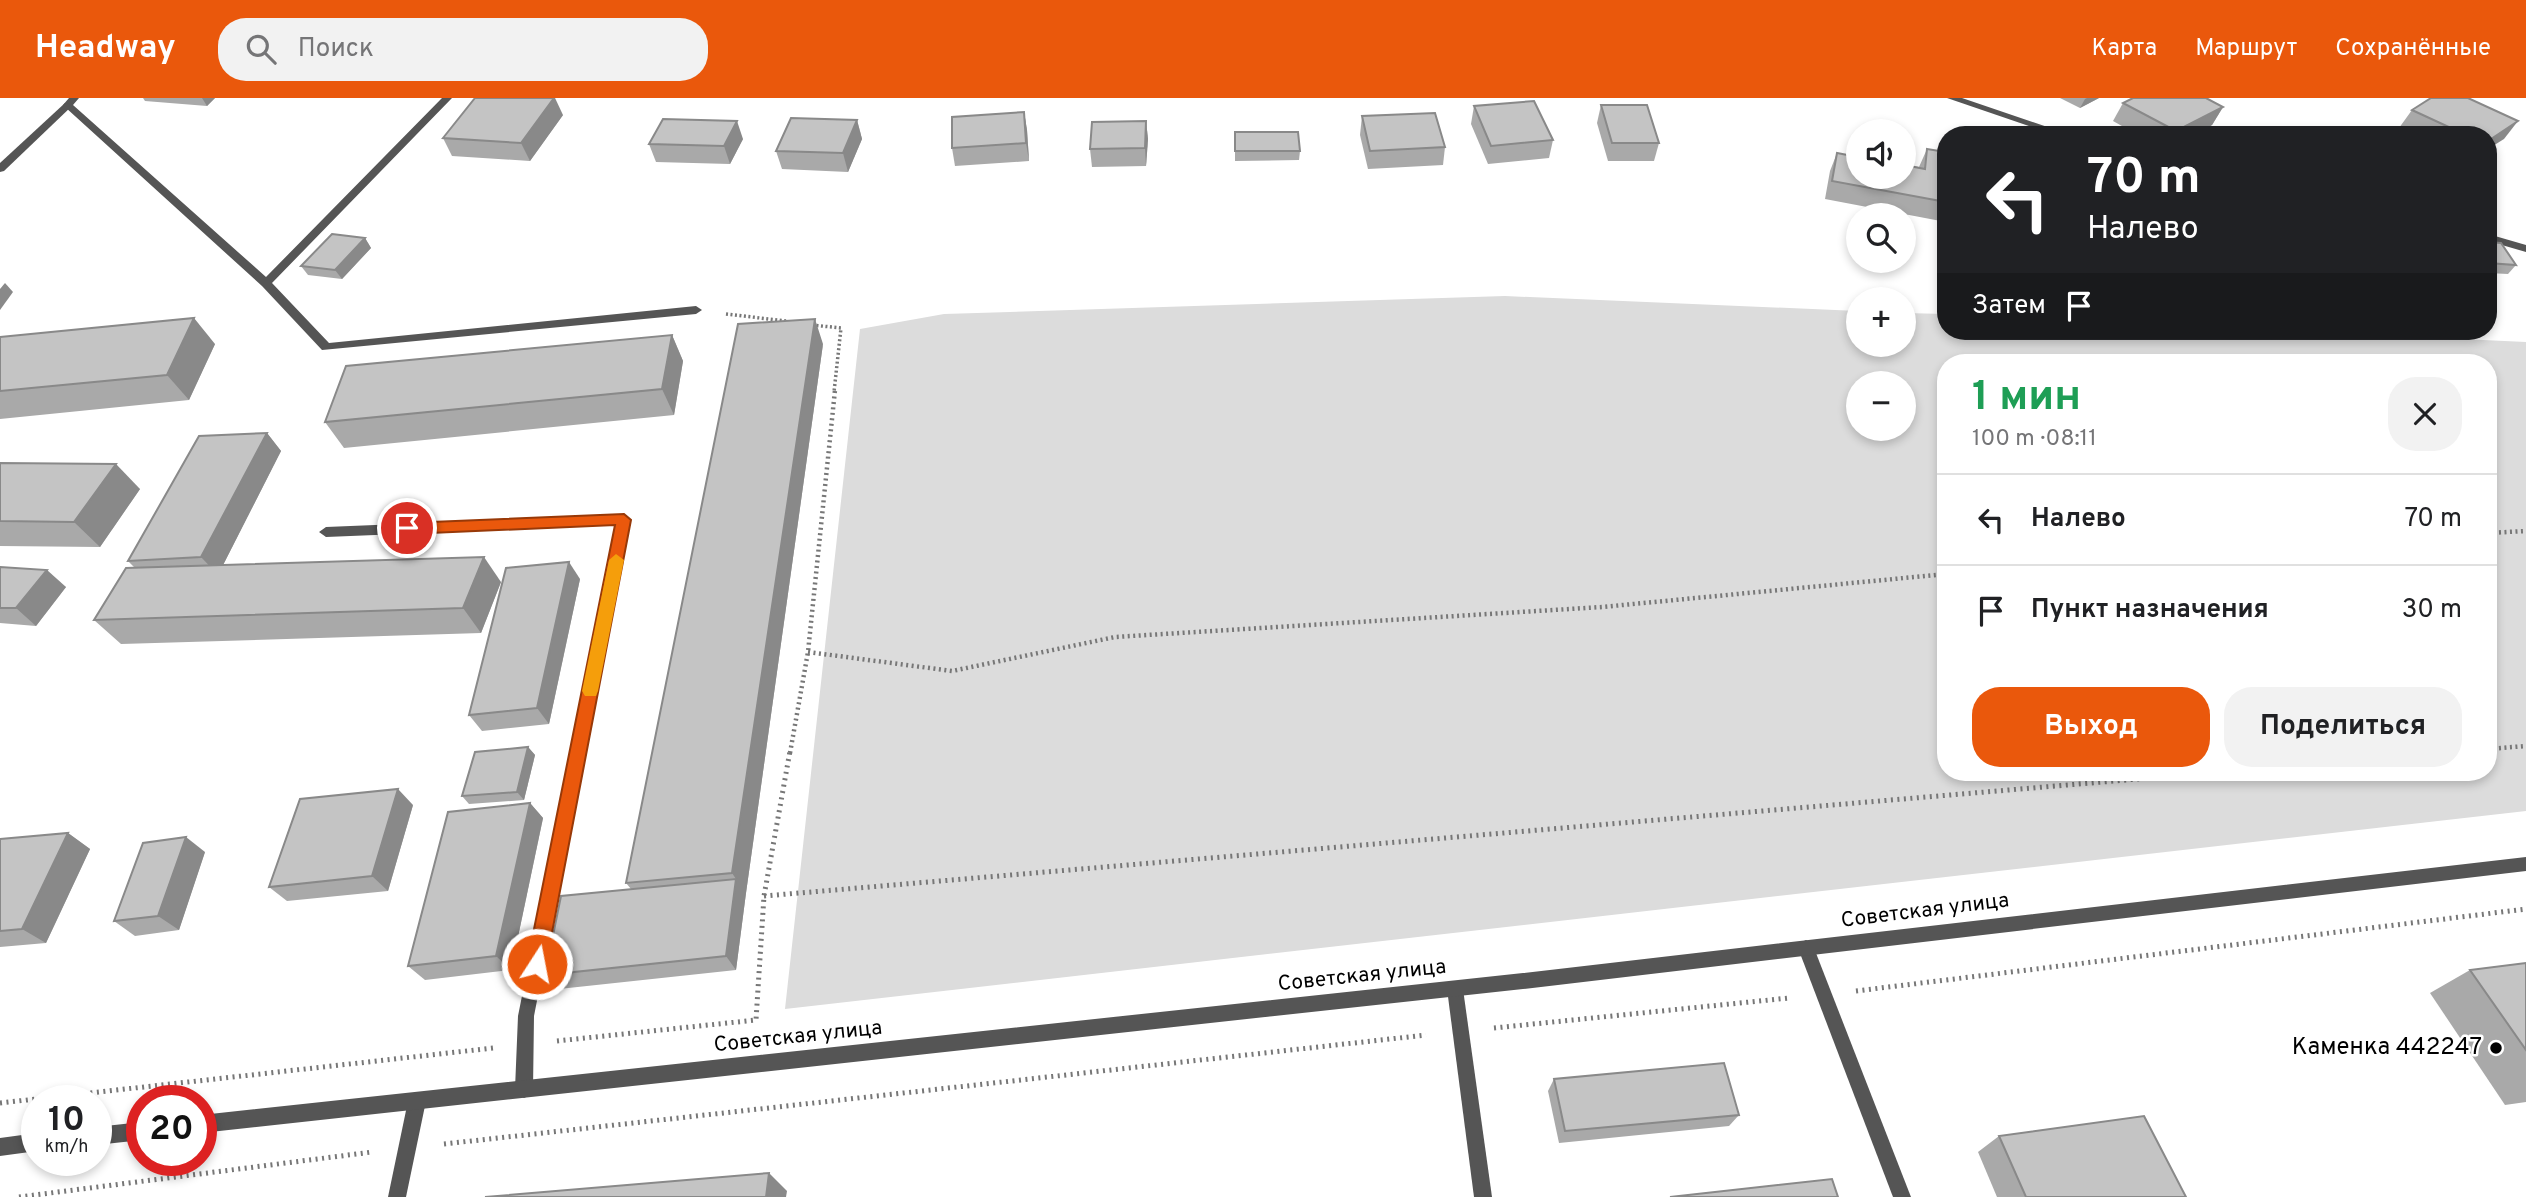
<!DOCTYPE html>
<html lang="ru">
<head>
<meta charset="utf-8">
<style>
  :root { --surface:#fff; --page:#f2f2f2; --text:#202124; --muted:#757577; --line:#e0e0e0; --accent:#ea580c }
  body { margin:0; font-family:Overpass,sans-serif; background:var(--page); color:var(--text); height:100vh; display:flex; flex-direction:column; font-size:26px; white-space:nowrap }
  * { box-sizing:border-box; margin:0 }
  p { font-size:23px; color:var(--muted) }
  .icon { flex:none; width:38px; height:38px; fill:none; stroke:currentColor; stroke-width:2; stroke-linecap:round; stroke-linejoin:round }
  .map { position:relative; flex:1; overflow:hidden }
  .sheet { position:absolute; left:1937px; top:256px; width:560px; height:427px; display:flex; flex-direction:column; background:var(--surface); border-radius:28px; box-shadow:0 4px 10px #0003 }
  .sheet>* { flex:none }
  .hud { position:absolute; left:1937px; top:28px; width:560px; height:214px; border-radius:28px; box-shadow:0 4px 10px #0003; background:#202124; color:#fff; overflow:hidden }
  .fabs { position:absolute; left:1846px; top:21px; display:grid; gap:14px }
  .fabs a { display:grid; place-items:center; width:70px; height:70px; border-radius:50%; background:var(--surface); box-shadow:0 4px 10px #0003; font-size:35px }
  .speed { position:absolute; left:21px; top:987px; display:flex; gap:14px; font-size:35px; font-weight:700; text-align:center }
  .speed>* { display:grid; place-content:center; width:91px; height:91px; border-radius:50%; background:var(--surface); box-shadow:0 4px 10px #0003; line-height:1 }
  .speed small { font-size:18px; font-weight:400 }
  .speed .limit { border:10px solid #d22; background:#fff; color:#111 }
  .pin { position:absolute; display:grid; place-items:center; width:60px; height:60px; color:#fff; margin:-30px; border:4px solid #fff; border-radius:50%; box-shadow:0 2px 7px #0007 }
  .me { position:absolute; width:77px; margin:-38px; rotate:11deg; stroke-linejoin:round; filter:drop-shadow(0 0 5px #0008) }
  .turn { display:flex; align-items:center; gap:24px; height:147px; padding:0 35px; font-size:32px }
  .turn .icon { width:91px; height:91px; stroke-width:2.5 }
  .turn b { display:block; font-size:49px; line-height:60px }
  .then { display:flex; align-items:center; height:66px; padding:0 35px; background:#0003; gap:14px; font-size:26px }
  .round { display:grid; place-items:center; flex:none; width:74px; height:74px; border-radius:28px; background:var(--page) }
  .headline { display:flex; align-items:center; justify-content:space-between; height:119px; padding:0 35px }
  h1 { font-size:42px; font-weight:700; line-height:52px; color:#1e9e55 }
  .cta { display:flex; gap:14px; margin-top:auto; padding:14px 35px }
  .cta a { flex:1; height:80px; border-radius:28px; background:var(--accent); color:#fff; font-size:28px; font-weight:700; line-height:80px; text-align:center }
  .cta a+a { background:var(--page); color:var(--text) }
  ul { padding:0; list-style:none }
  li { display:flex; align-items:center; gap:21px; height:91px; padding:0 35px; border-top:2px solid var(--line) }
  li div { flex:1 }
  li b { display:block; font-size:26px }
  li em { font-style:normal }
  header { display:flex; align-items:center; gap:42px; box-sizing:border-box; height:98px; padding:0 35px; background:var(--accent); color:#fff }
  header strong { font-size:33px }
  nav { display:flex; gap:38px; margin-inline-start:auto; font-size:24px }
  .search { width:490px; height:63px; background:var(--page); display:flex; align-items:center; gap:18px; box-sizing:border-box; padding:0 24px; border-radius:28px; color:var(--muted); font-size:26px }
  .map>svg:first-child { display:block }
</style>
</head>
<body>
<header>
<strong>Headway</strong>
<div class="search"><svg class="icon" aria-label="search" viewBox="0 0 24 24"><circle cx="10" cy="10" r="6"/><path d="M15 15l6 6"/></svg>Поиск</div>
<nav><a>Карта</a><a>Маршрут</a><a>Сохранённые</a></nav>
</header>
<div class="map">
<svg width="2526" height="1099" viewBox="0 0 2526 1099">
  <rect width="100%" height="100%" fill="#fff"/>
  <path fill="#dcdcdc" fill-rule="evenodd" d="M1505 198 1858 213V247H1904V215L1946 216V233H2288L2526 244V713L785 911 860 231 944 216ZM1946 264H2488V674H1946ZM1858 285H1904V331H1858Z"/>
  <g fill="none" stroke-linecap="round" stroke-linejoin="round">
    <g stroke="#777" stroke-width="3.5" stroke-dasharray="2 2.5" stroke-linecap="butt">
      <polyline points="726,216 786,223"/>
      <polyline points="812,227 841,230 834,294"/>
    </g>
    <g stroke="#777" stroke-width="4.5" stroke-dasharray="2 3.5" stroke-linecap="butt">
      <polyline points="2488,435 2526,433"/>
      <polyline points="808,554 952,573 1115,539 1602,509 1946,476"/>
      <polyline points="2488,651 2526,648"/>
      <polyline points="790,655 808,554 835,292"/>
    </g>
    <g stroke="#777" stroke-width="5" stroke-dasharray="2 4.5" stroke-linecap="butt">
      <polyline points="764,798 2220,674"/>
      <polyline points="1856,893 2526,811"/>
      <polyline points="1494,930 1789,900"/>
      <polyline points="557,943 756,922 764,798 790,653"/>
      <polyline points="0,1005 493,950"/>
      <polyline points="444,1046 1426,937"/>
      <polyline points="19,1099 372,1054"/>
    </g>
    <g fill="#555" fill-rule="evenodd">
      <polygon points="69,0 79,0 73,7 266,179 442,0 452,0 272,185 329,245 696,208 702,212 696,216 322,252 262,188 65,9 63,7"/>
      <polygon points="1947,0 1962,0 2071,37 2055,37"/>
      <polygon points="2488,136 2526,147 2526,154 2488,143"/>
      <polygon points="624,417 631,422 534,918 533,991 530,997 524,1000 518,997 515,991 518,918 616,427 326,439 319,434 326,429"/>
      <polygon points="1806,842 1812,845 1814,850 1911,1099 1893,1099 1798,850 1800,845"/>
      <polygon points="1455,883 1461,885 1463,891 1492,1099 1474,1099 1447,891 1449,885"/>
      <polygon points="417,994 423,997 426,1003 406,1099 388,1099 408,1003 411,997"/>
    </g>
    <polygon fill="#555" fill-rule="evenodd" points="65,5 73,7 4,73 0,74 0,65"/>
    <g fill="#555" fill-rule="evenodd">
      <polygon points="2526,759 2526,773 1523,891 201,1035 201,1017 1523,875"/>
      <polygon points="142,1024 142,1042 96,1047 96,1029"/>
      <polygon points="37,1035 37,1053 0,1058 0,1040"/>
    </g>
  </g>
  <g fill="#a9a9a9">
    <polygon points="143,0 215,0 207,8 145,3"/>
    <polygon points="2060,0 2099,0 2080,10"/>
    <polygon points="2123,5 2223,9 2212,27 2193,37 2138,37 2113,23"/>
    <polygon points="1601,7 1659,45 1654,63 1608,63 1597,25"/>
    <polygon points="1474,8 1553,42 1549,60 1488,66 1471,26"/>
    <polygon points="2412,12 2504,41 2488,37 2413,37 2399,30"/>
    <polygon points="1024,14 1027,32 1029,63 955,68 952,50"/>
    <polygon points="563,17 530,63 452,58 443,40"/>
    <polygon points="1362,18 1445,49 1443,67 1368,71 1360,37"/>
    <polygon points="857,22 862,41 848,74 782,71 776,53"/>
    <polygon points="1146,23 1148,41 1146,68 1092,69 1090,51"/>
    <polygon points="1235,34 1300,53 1299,62 1235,63"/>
    <polygon points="743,41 730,66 656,64 649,46"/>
    <polygon points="1927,51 1946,54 1946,124 1825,101 1830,73 1837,55 1919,69"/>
    <polygon points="365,140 371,150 342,181 308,177 301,168"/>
    <polygon points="2488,144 2516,167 2508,176 2488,175"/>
    <polygon points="672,237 683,263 674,317 344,350 325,324"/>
    <polygon points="0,239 215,246 189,302 0,321"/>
    <polygon points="823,246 746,795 736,872 559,891 545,877 631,791 626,785"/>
    <polygon points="267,335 281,353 223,467 501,484 481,535 121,546 94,522 134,469 128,463"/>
    <polygon points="0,365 140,391 100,449 0,448"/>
    <polygon points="0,469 66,489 36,528 0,525"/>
    <polygon points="580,481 549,626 482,633 469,617"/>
    <polygon points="528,649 535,657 524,702 469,706 462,698"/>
    <polygon points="530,705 543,720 511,872 425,882 408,868"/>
    <polygon points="413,707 388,793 287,803 269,789"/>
    <polygon points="68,735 90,751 46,845 0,849 0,741"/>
    <polygon points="205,754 179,832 135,838 114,823"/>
    <polygon points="2526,865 2526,1004 2505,1007 2430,895 2470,872"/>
    <polygon points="1554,981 1739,1017 1729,1028 1559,1045 1548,993"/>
    <polygon points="1999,1038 2186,1099 1997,1099 1978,1054"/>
  </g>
  <g fill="#898989">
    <polygon points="202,0 215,0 207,8"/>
    <polygon points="554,0 555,0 563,17 530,63 521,45"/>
    <polygon points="2087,0 2099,0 2080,10 2085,1"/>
    <polygon points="2223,9 2212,27 2193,37 2174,37 2176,33"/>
    <polygon points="1024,14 1027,32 1029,63 1026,45"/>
    <polygon points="857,22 862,41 848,74 843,55"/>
    <polygon points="737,23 743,41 730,66 724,48"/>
    <polygon points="1146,23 1148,41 1146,68 1145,50"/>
    <polygon points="2518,23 2504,41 2488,51 2488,43"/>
    <polygon points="365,140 371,150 342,181 335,172"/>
    <polygon points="5,185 13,194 0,212 0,191"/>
    <polygon points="194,220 215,246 189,302 167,277"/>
    <polygon points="815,221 823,246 746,795 736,872 726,858 736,781 732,775"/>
    <polygon points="672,237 683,263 674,317 662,291"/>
    <polygon points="267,335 281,353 218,477 201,459"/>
    <polygon points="116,366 140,391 100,449 74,424"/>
    <polygon points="484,459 501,484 481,535 463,510"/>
    <polygon points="569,464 580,481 549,626 537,610"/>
    <polygon points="47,472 66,489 36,528 16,510"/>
    <polygon points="528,649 535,657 524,702 517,694"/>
    <polygon points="398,691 413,707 388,793 372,778"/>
    <polygon points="530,705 543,720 511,872 496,858"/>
    <polygon points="68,735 90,751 46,845 22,831"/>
    <polygon points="186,739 205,754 179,832 158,818"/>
    <polygon points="769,1075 787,1093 786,1099 766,1099"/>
  </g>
  <g fill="#c4c4c4" stroke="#898989" stroke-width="2">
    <polygon points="475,0 554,0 521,45 443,40"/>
    <polygon points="2133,0 2206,0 2223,9 2176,33 2123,5"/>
    <polygon points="2431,0 2468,0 2518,23 2488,43 2488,37 2466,37 2412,12"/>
    <polygon points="1534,3 1553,42 1491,48 1474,8"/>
    <polygon points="1601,7 1647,7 1659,45 1612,45"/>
    <polygon points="1024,14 1026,45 952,50 952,19"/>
    <polygon points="1435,15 1445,49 1370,53 1362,18"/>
    <polygon points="791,20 857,22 843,55 776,53"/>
    <polygon points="663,21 737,23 724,48 649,46"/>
    <polygon points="1146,23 1145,50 1090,51 1092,24"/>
    <polygon points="1235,34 1298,34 1300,53 1235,53"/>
    <polygon points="1927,51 1946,54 1946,104 1832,83 1837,55 1858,59 1858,79 1904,79 1904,67 1925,71"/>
    <polygon points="332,136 365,140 335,172 301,168"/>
    <polygon points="2488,144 2501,145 2516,167 2488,165"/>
    <polygon points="194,220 167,277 0,293 0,239"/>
    <polygon points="815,221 732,775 626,785 738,226"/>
    <polygon points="672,237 662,291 325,324 346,268"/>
    <polygon points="267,335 201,459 128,463 199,338"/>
    <polygon points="0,365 116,366 74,424 0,423"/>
    <polygon points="484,459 463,510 94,522 126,470"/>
    <polygon points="569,464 537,610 469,617 506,470"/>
    <polygon points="0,469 47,472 16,510 0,510"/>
    <polygon points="528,649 517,694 462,698 475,654"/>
    <polygon points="398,691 372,778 269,789 300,701"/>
    <polygon points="530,705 496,858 408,868 448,714"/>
    <polygon points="68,735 22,831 0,833 0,741"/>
    <polygon points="186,739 158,818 114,823 143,745"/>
    <polygon points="736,781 726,858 545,877 561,798"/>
    <polygon points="2526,865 2526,952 2470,872"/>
    <polygon points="1724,965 1739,1017 1565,1033 1554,981"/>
    <polygon points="2144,1018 2186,1099 2026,1099 1999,1038"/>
    <polygon points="769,1075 766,1099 485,1099"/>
    <polygon points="1832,1081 1838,1099 1670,1099"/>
  </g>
  <polygon fill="#ea580c" stroke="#983908" stroke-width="2" points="624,416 631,422 546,866 543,872 537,874 530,872 527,866 615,427 407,436 400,430 407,425"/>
  <polygon fill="#f59e0b" points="616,456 624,462 598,593 596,598 585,598 582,593 609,462"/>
  <circle fill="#000" stroke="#fff" stroke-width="2.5" cx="2496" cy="950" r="7"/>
  <g text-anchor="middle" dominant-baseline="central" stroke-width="5" stroke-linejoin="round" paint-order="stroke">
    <g font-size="21" fill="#000" stroke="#fff">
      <text transform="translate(1925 813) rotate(-7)">Советская улица</text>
      <text transform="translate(1362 878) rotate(-6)">Советская улица</text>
      <text transform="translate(798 939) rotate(-6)">Советская улица</text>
    </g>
    <g font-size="24" fill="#000" stroke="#fff" text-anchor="end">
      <text x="2482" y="950">Каменка 442247</text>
    </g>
  </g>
</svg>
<div class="fabs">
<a><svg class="icon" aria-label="sound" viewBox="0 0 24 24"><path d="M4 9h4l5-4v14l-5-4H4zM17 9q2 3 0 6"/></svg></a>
<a><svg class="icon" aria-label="search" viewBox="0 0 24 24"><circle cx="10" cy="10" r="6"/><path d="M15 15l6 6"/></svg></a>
<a>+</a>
<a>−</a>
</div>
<div class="speed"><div>10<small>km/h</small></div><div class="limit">20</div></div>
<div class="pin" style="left:407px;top:430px;background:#d93025"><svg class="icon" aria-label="arrive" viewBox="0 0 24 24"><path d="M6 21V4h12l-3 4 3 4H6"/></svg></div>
<svg class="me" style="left:537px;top:866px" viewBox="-20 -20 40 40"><circle r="17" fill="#ea580c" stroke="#fff" stroke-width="3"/><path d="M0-11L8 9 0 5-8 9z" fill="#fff"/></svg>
<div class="hud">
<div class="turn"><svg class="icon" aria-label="left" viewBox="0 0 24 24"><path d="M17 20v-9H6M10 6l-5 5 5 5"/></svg><div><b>70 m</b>Налево</div></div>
<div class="then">Затем<svg class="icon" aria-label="arrive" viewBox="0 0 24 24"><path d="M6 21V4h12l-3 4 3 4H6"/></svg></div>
</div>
<section class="sheet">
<div class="headline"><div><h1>1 мин</h1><p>100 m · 08:11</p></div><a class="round"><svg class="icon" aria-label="close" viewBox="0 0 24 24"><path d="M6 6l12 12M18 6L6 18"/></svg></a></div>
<ul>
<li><svg class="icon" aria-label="left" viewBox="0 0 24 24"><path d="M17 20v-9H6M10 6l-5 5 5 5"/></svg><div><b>Налево</b></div><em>70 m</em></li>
<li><svg class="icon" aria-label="arrive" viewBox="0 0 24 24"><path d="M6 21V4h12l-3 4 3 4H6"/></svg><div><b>Пункт назначения</b></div><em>30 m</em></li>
</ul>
<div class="cta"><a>Выход</a><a>Поделиться</a></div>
</section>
</div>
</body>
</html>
